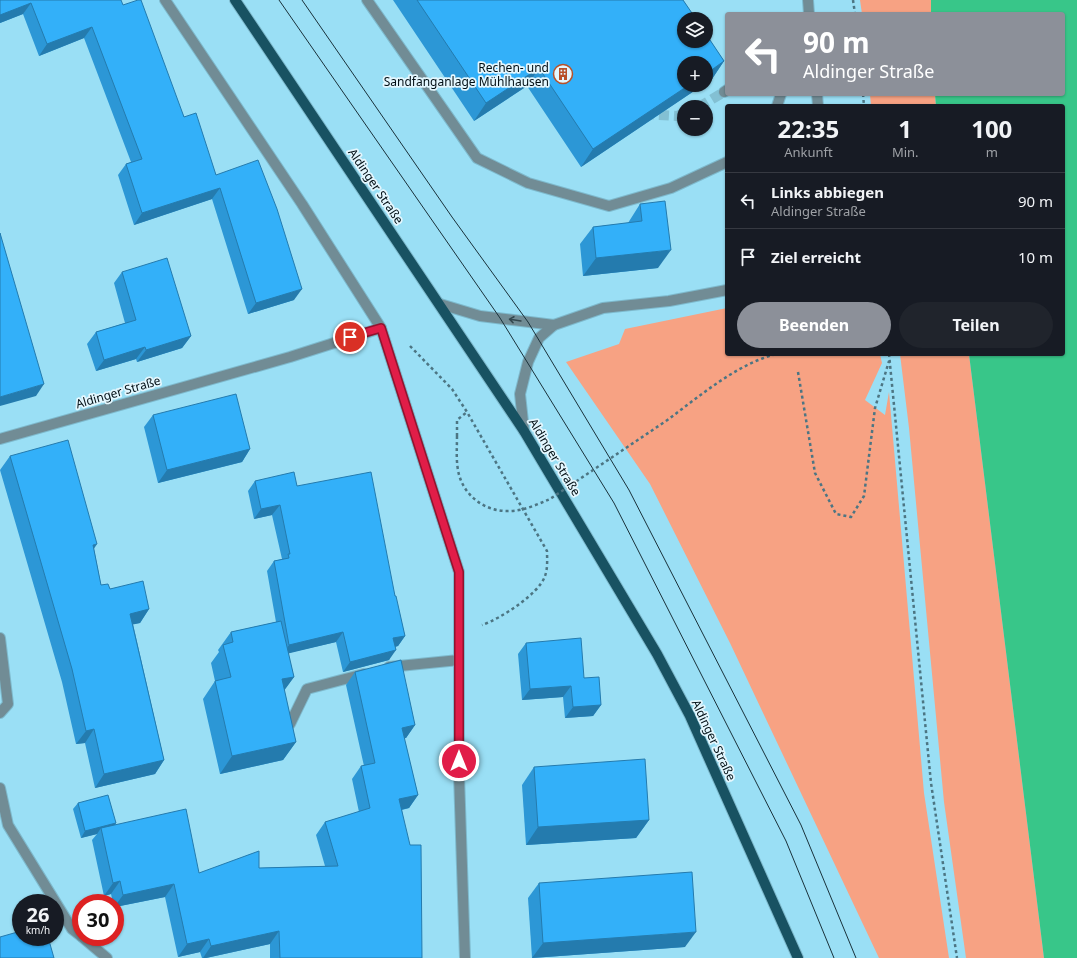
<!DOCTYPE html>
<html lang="de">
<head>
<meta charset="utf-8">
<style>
  :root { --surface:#171b24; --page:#20242c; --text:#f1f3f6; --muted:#9ea1a6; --line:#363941; --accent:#8c9099 }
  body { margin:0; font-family:"Noto Sans",sans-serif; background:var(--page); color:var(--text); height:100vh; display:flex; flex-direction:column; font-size:15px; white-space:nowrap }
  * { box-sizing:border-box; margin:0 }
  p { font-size:13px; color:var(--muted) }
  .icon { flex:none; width:22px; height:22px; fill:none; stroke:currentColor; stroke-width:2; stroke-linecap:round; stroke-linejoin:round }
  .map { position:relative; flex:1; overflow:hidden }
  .details { position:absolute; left:725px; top:104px; width:340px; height:252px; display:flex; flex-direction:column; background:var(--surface); border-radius:4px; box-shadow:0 1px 3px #0004 }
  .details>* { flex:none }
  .banner { position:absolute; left:725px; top:12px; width:340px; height:84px; border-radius:4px; box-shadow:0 1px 3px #0004; background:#8c9099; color:#fff; overflow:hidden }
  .controls { position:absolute; left:677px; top:12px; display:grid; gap:8px }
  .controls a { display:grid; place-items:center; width:36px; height:36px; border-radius:50%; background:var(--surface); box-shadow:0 1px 3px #0004; font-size:20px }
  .speed { position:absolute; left:12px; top:894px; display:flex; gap:8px; font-size:20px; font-weight:700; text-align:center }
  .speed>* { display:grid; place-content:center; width:52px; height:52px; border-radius:50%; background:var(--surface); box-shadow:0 1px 3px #0004; line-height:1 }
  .speed small { font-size:10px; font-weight:400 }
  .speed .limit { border:6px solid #d22; background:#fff; color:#111 }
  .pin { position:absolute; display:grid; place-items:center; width:34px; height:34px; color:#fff; margin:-17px; border:2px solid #fff; border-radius:50%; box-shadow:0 1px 4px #0007 }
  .me { position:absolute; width:44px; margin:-22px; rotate:0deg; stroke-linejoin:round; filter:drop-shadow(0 0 3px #0008) }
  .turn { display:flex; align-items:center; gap:14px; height:84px; padding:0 12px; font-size:18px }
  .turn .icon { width:52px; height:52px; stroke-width:2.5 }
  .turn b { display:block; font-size:28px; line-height:34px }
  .eta { display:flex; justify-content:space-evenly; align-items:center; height:68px; text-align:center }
  .eta b { font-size:24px; font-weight:700; line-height:28px }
  .cta { display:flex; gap:8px; margin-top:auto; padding:8px 12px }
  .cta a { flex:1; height:46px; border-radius:24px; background:var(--accent); color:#fff; font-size:16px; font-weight:700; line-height:46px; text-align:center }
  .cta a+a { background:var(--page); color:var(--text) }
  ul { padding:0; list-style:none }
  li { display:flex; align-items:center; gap:12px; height:56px; padding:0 12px; border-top:1px solid var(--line) }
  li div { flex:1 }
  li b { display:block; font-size:15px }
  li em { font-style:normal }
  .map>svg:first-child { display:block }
</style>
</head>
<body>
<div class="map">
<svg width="1077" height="958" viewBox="0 0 1077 958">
  <rect width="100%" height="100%" fill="#9adff5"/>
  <g fill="#f7a283">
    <polygon points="860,0 931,0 931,14 862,14"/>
    <polygon points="870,94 935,94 936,106 871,106"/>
    <polygon points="727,308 727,354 880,354 882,363 865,400 885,415 889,392 924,793 949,958 879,958 730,643 650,484 566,362 619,344 625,329"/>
    <polygon points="900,354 969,354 1044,958 966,958 944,802 909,428"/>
  </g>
  <polygon fill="#38c689" points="931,0 1077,0 1077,958 1044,958 969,354 1063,354 1063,106 936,106 935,94 1063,94 1063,14 931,14"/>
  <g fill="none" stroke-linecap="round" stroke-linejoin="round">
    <g stroke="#83c0d3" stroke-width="10" stroke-dasharray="10 5" stroke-linecap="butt">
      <polyline points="699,107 724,92"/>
      <polyline points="644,114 677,116 684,113"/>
    </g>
    <g stroke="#7eb9cc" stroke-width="12">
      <g id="minor">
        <polyline points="165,0 302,204 381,328 459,572 459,775 465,958"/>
        <polyline points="367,0 477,158 528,183 609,206 671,188 727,162"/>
        <polyline points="808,0 809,14"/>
        <polyline points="724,92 727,90"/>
        <polyline points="817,94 818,106"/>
        <polyline points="777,106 781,94"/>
        <polyline points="440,304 480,316 554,325"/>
        <polyline points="524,431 520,394 528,362 539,338 554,325 603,308 669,301 727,290"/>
        <polyline points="0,439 290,357 381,328"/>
        <polyline points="0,638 8,704 0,713"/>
        <polyline points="389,667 459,660"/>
        <polyline points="290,724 307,689 364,674"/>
        <polyline points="0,788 8,825 72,929 81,936"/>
        <polyline points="82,937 107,958"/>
      </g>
    </g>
    <g stroke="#7eb9cc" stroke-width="12">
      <polyline id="major" points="235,0 524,431 657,654 690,716 798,958"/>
    </g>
    <g stroke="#4c7583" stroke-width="2.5" stroke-dasharray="3 3" stroke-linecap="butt">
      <polyline points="853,0 855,14"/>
      <polyline points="863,94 864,106"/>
      <path d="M410 346 452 389 467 412 547 551C547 558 548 568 545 576 539 594 500 619 482 625"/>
      <polyline points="889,354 931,783 957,958"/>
      <polyline points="798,372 815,473 836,514 851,517 864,496 875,408 889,361"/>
      <path d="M666 421C700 396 735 365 776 354"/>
      <polyline points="457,436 457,420 467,412"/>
    </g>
    <use href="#minor" stroke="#718c95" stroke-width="10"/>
    <use href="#major" stroke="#185262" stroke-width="10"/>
    <g stroke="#1a323b" stroke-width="1">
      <polyline points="279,0 500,318 614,503 786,841 834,958"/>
      <polyline points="302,0 452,217 528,322 629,490 801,825 856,958"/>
    </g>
    <path stroke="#4c7583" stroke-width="2.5" stroke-dasharray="3 3" stroke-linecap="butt" d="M457 436C457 448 456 459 458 470 462 495 485 512 509 511 524 511 538 504 550 499L666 421"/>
  </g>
  <g fill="#2c97d6">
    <polygon points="0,0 123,5 216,175 294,300 248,314 212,199 134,225 118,175 126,164 131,162 84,38 39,56 23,14 0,23"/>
    <polygon points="393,0 683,0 724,61 712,79 684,85 703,85 581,167 527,86 474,121"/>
    <polygon points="640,204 658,268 583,276 580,244 593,227 628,223"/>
    <polygon points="122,272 191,336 182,348 137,362 136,359 96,371 87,344 96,332 125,323 114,283"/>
    <polygon points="153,415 250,449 242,462 158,483 144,427"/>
    <polygon points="10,456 94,549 101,585 110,589 149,609 140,623 133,624 164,760 155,774 95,788 85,743 76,744 62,682 0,470"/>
    <polygon points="255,481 297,486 395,596 405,636 398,646 395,647 389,660 343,672 336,642 288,653 294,677 284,690 296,742 283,760 220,774 203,699 215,681 211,663 219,652 218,650 231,632 276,622 267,571 274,561 282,559 272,515 254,519 248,491"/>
    <polygon points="526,643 584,678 601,705 593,716 565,718 563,697 522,700 518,654"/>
    <polygon points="355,672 415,725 406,738 404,738 418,795 409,808 402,810 422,958 270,958 270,944 206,958 202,958 200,952 178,957 165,897 115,907 115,903 113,903 111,894 104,896 92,840 97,834 81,838 73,809 78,803 116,823 115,824 199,873 259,868 325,866 316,835 325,822 359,812 352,779 361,766 364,766 346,685"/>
    <polygon points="534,767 649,820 636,838 526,845 522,785"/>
    <polygon points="539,883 685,947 532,958 528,898"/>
  </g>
  <g fill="#247bae">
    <polygon points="31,3 23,14 0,23 0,15"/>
    <polygon points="92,27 84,38 39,56 47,44"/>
    <polygon points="724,61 712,79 706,83 706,74"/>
    <polygon points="539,68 527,86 474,121 486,103"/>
    <polygon points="689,85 703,85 581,167 593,149"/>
    <polygon points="220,188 212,199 134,225 142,213"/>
    <polygon points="671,250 658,268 583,276 596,258"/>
    <polygon points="302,289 294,300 248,314 256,303"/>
    <polygon points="191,336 182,348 137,362 146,350"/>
    <polygon points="145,347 136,359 96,371 104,360"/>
    <polygon points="44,384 36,396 0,406 0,397"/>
    <polygon points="250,449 242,462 158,483 167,470"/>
    <polygon points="280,505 272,515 254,519 261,509"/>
    <polygon points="97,544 88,558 93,545"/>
    <polygon points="149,609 140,623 121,627 130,614"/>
    <polygon points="343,632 336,642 282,655 289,645"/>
    <polygon points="405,636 398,646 386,649 393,638"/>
    <polygon points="396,650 389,660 343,672 350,662"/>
    <polygon points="294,677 281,695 282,679"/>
    <polygon points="571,686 563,697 522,700 530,689"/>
    <polygon points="601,705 593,716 565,718 573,707"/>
    <polygon points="415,725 406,738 393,741 402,728"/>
    <polygon points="94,729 85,743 76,744 86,731"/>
    <polygon points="296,742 283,760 220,774 232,756"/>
    <polygon points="164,760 155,774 95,788 104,774"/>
    <polygon points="418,795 409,808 390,812 399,799"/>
    <polygon points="649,820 636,838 526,845 538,827"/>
    <polygon points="116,823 111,830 101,828 97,834 81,838 85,831"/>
    <polygon points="120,881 111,894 104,896 113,883"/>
    <polygon points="174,884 165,897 115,907 115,906 123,895"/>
    <polygon points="279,931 270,944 206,958 203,958 211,946"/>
    <polygon points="696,932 685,947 532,958 543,943"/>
    <polygon points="209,939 200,952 178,957 187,944"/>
  </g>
  <g fill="#33b0f9" stroke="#247bae">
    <polygon points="0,0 121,0 123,5 138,0 141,0 184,117 196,113 216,175 258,160 277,209 302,289 256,303 220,188 142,213 126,164 142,159 92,27 47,44 31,3 0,15"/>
    <polygon points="417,0 683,0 696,19 684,19 684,41 706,41 706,34 724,61 706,74 706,63 684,63 684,85 689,85 593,149 539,68 486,103"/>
    <polygon points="665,201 671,250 596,258 593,227 642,221 640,204"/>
    <polygon points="0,233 44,384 0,397"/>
    <polygon points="167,258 191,336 146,350 145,347 104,360 96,332 136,320 122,272"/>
    <polygon points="236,394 250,449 167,470 153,415"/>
    <polygon points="68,440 97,544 93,545 101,585 108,584 110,589 143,581 149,609 130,614 164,760 104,774 94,729 86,731 72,669 10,456"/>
    <polygon points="294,472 297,486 371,472 395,596 396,596 405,636 393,638 396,650 350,662 343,632 289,645 274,561 289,558 288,554 290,554 280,505 261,509 255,481"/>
    <polygon points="281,621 294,677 282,679 296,742 232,756 215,681 231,677 223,645 233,642 231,632"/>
    <polygon points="581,638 584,678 599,677 601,705 573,707 571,686 530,689 526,643"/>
    <polygon points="401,660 415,725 402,728 418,795 399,799 410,845 421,845 422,958 280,958 279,931 211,946 209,939 187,944 174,884 123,895 120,881 113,883 101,828 186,809 199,873 259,851 259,868 338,866 325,822 370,808 361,766 375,763 355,672"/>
    <polygon points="645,759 649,820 538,827 534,767"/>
    <polygon points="108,795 116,823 85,831 78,803"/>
    <polygon points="692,872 696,932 543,943 539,883"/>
    <polygon points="21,931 21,937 48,937 54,958 0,958 0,937"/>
  </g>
  <defs><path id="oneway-shaft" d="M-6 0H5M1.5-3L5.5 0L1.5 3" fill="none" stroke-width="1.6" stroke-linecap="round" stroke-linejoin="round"/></defs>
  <use stroke="#33474e" href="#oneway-shaft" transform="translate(515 320) rotate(-171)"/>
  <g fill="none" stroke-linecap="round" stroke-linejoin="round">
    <g stroke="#92132f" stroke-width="10">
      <polyline id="route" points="350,337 381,328 459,572 459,761"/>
    </g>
    <use href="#route" stroke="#e11d48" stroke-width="7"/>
  </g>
  <defs>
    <g id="building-ring" transform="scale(1)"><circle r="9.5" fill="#e4f7fe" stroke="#b85129" stroke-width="1.5"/><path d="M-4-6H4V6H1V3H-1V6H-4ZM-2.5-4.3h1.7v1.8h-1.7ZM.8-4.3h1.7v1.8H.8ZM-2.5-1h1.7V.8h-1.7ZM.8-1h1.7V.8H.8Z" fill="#b85129"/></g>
  </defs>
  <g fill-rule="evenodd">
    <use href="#building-ring" x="563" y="74"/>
  </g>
  <g text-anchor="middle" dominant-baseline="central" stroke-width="3.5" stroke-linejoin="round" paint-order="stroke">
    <g font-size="12" fill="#000e14" stroke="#e4f7fe" text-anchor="end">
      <text x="549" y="67">Rechen- und<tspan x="549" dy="14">Sandfanganlage Mühlhausen</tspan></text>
    </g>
    <g font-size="12" fill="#000e14" stroke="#e4f7fe">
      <text transform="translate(376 186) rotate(56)">Aldinger Straße</text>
      <text transform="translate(118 392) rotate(-16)">Aldinger Straße</text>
      <text transform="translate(555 457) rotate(59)">Aldinger Straße</text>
      <text transform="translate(714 740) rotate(65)">Aldinger Straße</text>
    </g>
  </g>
</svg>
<div class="controls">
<a><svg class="icon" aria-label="layers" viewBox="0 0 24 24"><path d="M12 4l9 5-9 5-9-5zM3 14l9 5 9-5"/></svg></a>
<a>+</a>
<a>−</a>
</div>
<div class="speed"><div>26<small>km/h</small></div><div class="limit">30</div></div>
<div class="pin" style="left:350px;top:337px;background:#d93025"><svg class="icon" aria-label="arrive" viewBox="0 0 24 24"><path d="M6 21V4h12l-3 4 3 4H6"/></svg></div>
<svg class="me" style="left:459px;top:761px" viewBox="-20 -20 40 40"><circle r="17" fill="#e11d48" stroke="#fff" stroke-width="3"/><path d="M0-11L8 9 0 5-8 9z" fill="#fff"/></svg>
<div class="banner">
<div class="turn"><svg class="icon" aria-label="left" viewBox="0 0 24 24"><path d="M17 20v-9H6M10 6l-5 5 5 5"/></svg><div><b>90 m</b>Aldinger Straße</div></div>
</div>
<section class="details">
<div class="eta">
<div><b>22:35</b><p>Ankunft</p></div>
<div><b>1</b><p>Min.</p></div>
<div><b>100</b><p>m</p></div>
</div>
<ul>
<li><svg class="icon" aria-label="left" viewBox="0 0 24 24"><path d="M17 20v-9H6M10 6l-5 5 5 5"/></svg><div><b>Links abbiegen</b><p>Aldinger Straße</p></div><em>90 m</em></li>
<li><svg class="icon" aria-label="arrive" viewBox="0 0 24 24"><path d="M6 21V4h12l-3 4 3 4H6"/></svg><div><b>Ziel erreicht</b></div><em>10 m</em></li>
</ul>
<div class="cta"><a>Beenden</a><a>Teilen</a></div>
</section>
</div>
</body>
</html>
